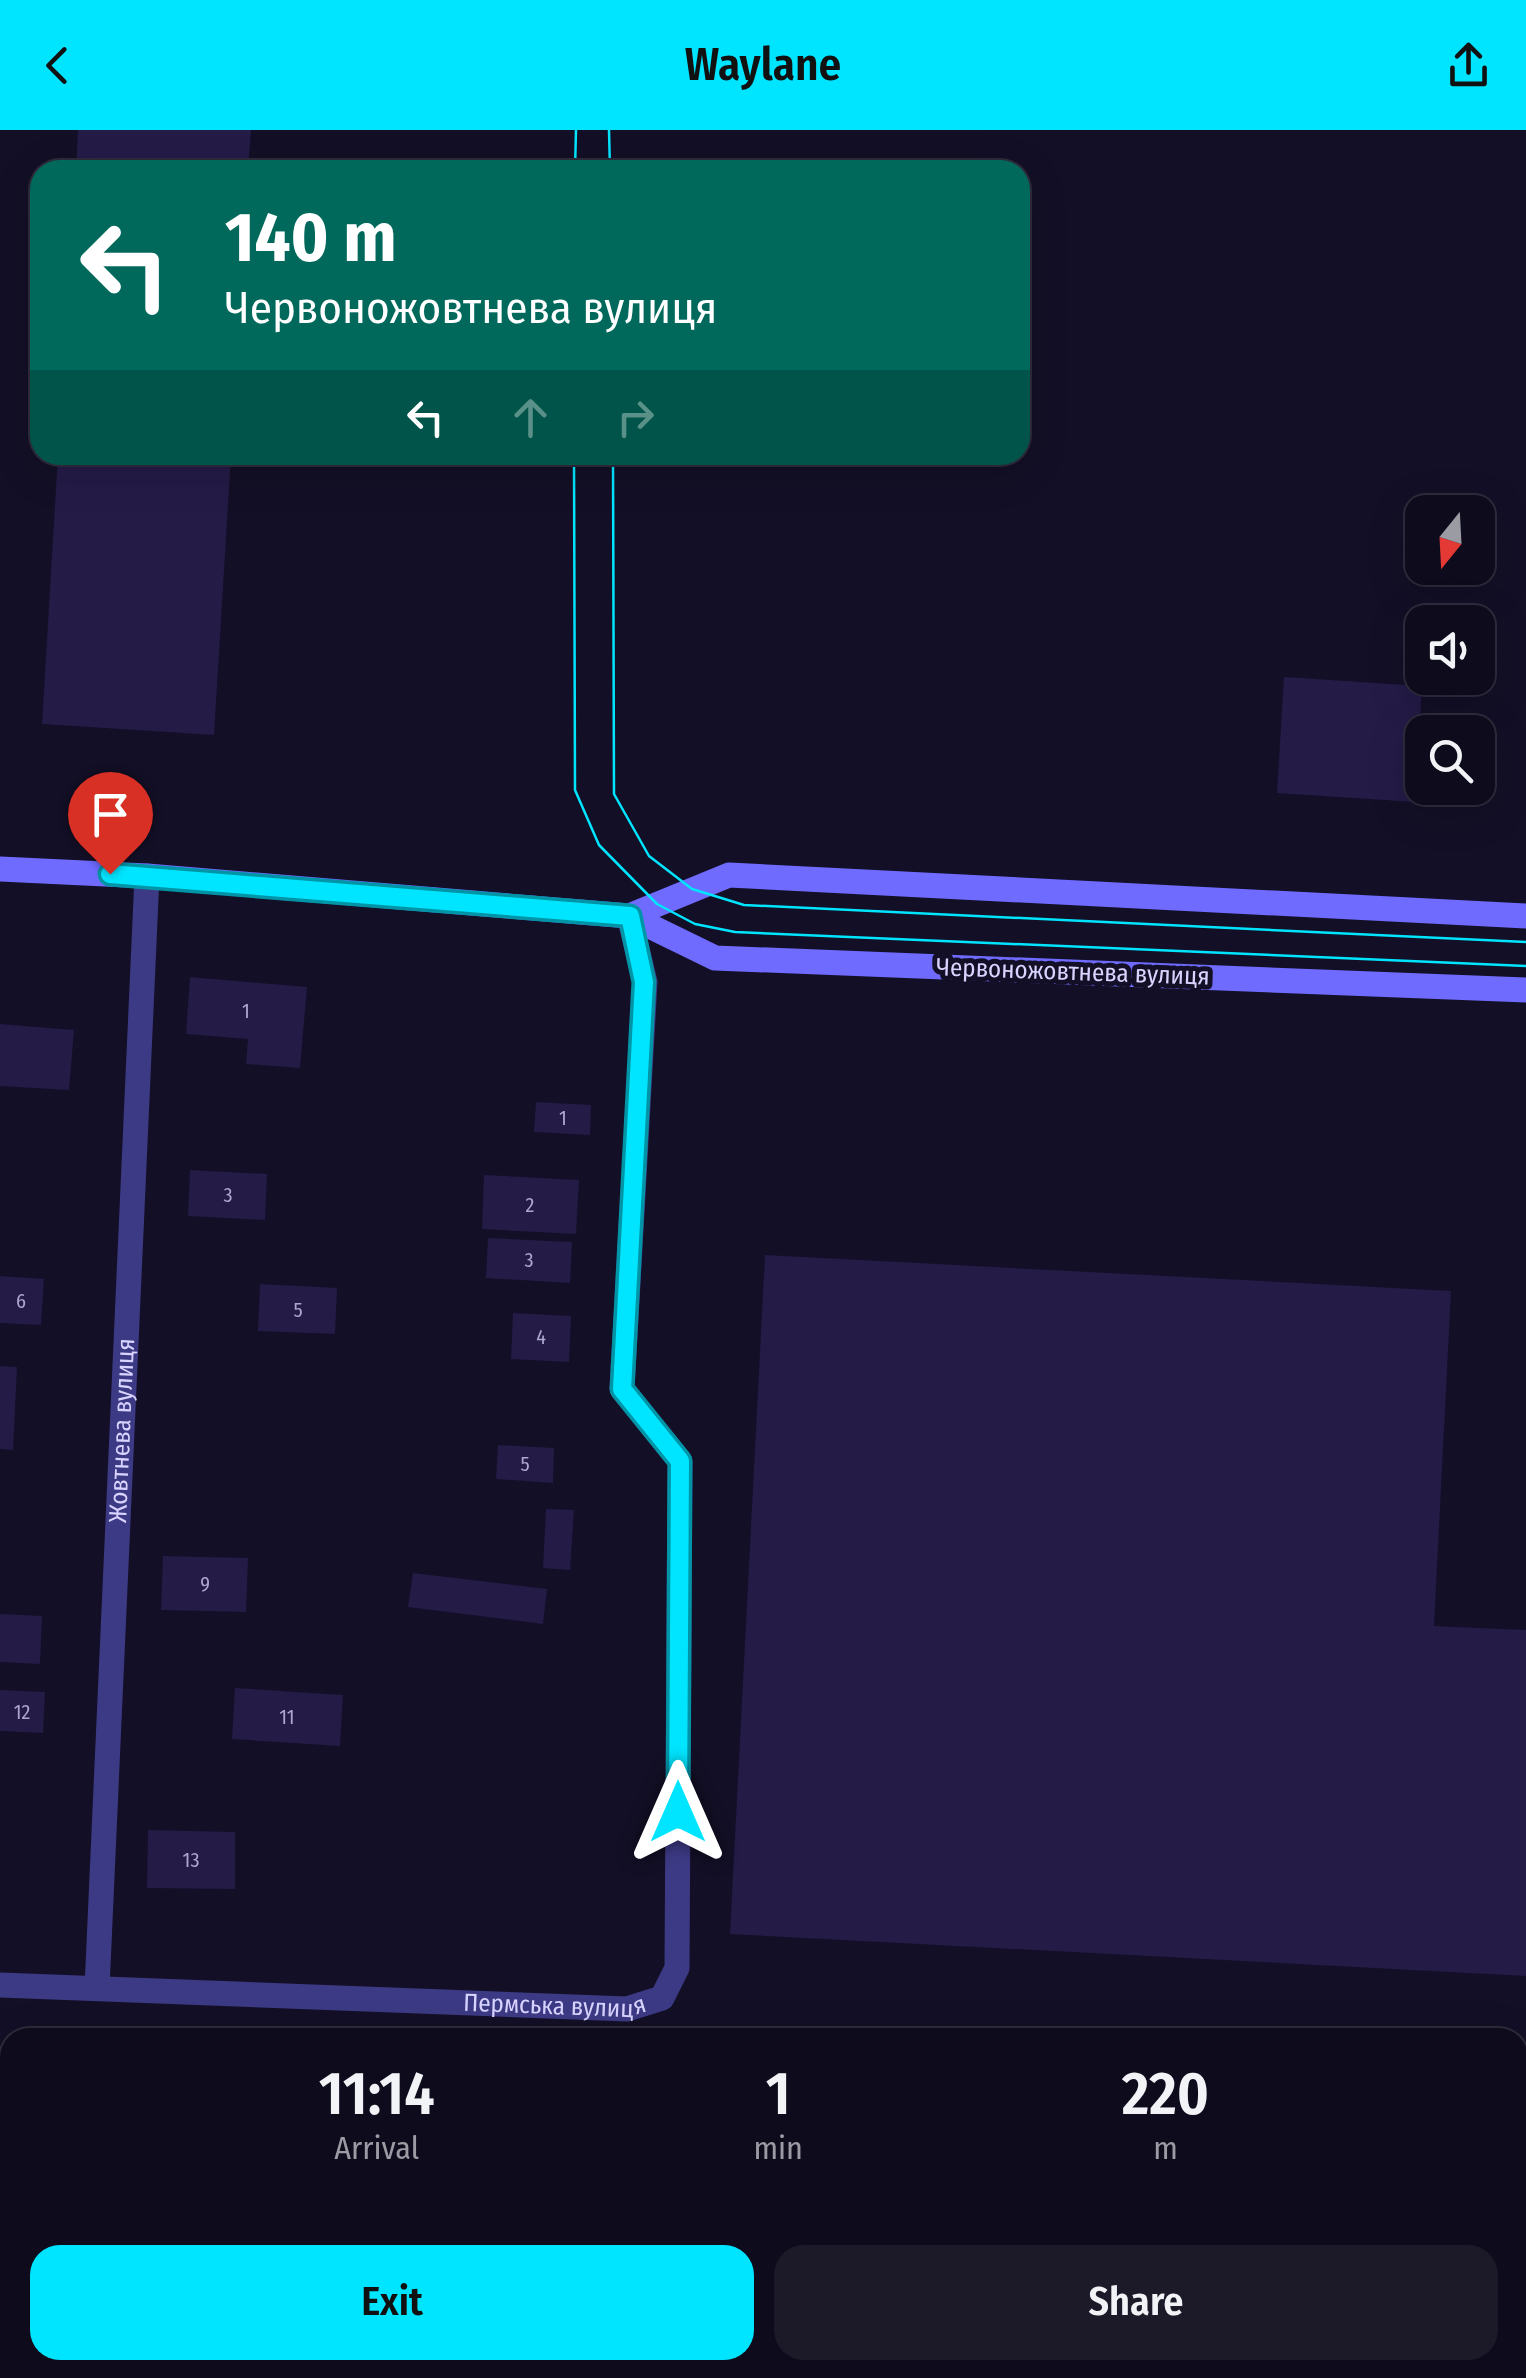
<!DOCTYPE html>
<html lang="en">
<head>
<meta charset="utf-8">
<style>
  :root { --surface:#0e0b1c; --page:#1c1929; --text:#f1f3f6; --muted:#9b9ba3; --line:#2e2b3b; --accent:#00e5ff }
  body { margin:0; font-family:"Fira Sans Condensed",sans-serif; background:var(--page); color:var(--text); height:100vh; display:flex; flex-direction:column; font-size:38px; white-space:nowrap }
  * { box-sizing:border-box; margin:0 }
  p { font-size:32px; color:var(--muted) }
  .icon { flex:none; width:55px; height:55px; fill:none; stroke:currentColor; stroke-width:2; stroke-linecap:round; stroke-linejoin:round }
  .map { position:relative; flex:1; overflow:hidden }
  .drawer { position:absolute; left:0px; top:1898px; width:1528px; height:352px; display:flex; flex-direction:column; background:var(--surface); border-radius:30px 30px 0 0; box-shadow:0 10px 40px #0002,0 0 0 2px var(--line) }
  .drawer>* { flex:none }
  .banner { position:absolute; left:30px; top:30px; width:1000px; height:305px; border-radius:30px; box-shadow:0 10px 40px #0002,0 0 0 2px var(--line); background:#00695c; color:#fff; overflow:hidden }
  .needle { width:65px; rotate:198deg }
  .controls { position:absolute; left:1405px; top:365px; display:grid; gap:20px }
  .controls a { display:grid; place-items:center; width:90px; height:90px; border-radius:20px; background:var(--surface); box-shadow:0 10px 40px #0002,0 0 0 2px var(--line); font-size:50px }
  .pin { position:absolute; display:grid; place-items:center; width:85px; height:85px; color:#fff; margin:-102px -42px; border-radius:50% 50% 50% 0; rotate:-45deg; box-shadow:0 0 10px #0007 }
  .pin .icon { rotate:45deg }
  .me { position:absolute; width:110px; margin:-55px; rotate:0deg; stroke-linejoin:round; filter:drop-shadow(0 0 8px #0008) }
  .turn { display:flex; align-items:center; gap:35px; height:210px; padding:0 30px; font-size:45px }
  .turn .icon { width:130px; height:130px; stroke-width:2.5 }
  .turn b { display:block; font-size:70px; line-height:85px }
  .lanes { display:flex; align-items:center; height:95px; padding:0 30px; background:#0003; justify-content:center; gap:50px; direction:ltr }
  .lanes .off { opacity:.35 }
  .eta { display:flex; justify-content:space-evenly; align-items:center; height:170px; text-align:center }
  .eta b { font-size:60px; font-weight:600; line-height:70px }
  .primary-button { display:flex; gap:20px; margin-top:auto; padding:20px 30px }
  .primary-button a { flex:1; height:115px; border-radius:30px; background:var(--accent); color:#111; font-size:40px; font-weight:600; line-height:115px; text-align:center }
  .primary-button a+a { background:var(--page); color:var(--text) }
  header { display:flex; justify-content:space-between; align-items:center; height:130px; padding:0 30px; background:var(--accent); color:#111; font-size:45px; font-weight:600 }
  .map>svg:first-child { display:block }
</style>
</head>
<body>
<header><svg class="icon" aria-label="back" viewBox="0 0 24 24"><path d="M15 5l-7 7 7 7"/></svg>Waylane<svg class="icon" aria-label="share" viewBox="0 0 24 24"><path d="M12 15V3M7 8l5-5 5 5M5 13v7h14v-7"/></svg></header>
<div class="map">
<svg width="1526" height="2248" viewBox="0 0 1526 2248">
  <rect width="100%" height="100%" fill="#130f26"/>
  <g fill="#241b47">
    <polygon points="78,0 251,0 248,40 76,40"/>
    <polygon points="58,325 231,325 214,605 42,594"/>
    <polygon points="1284,547 1422,556 1415,672 1277,663"/>
    <polygon points="190,847 307,857 300,938 246,934 248,909 186,904"/>
    <polygon points="0,894 74,900 69,960 0,956"/>
    <polygon points="536,972 591,975 590,1005 534,1002"/>
    <polygon points="190,1040 267,1044 265,1090 188,1086"/>
    <polygon points="484,1045 579,1050 576,1104 482,1099"/>
    <polygon points="488,1108 572,1112 570,1153 486,1148"/>
    <polygon points="765,1125 1451,1161 1434,1496 1526,1500 1526,1846 730,1804"/>
    <polygon points="0,1146 44,1149 41,1195 0,1193"/>
    <polygon points="260,1154 337,1158 335,1204 258,1201"/>
    <polygon points="513,1183 571,1186 569,1232 511,1229"/>
    <polygon points="0,1236 17,1237 13,1320 0,1319"/>
    <polygon points="498,1315 554,1318 553,1353 496,1349"/>
    <polygon points="546,1379 574,1380 570,1440 543,1438"/>
    <polygon points="163,1426 248,1428 246,1482 161,1480"/>
    <polygon points="413,1443 547,1459 543,1494 408,1477"/>
    <polygon points="0,1484 42,1486 40,1534 0,1532"/>
    <polygon points="235,1558 343,1565 340,1616 232,1609"/>
    <polygon points="0,1560 45,1562 43,1603 0,1601"/>
    <polygon points="148,1700 235,1702 235,1759 147,1758"/>
  </g>
  <g fill="none" stroke-linecap="round" stroke-linejoin="round">
    <g stroke="#3d3a85" stroke-width="25">
      <path id="s1" d="M0 1855 627 1879 662 1868 677 1838 680 1331 622 1259 645 852 629 786"/>
      <path id="s2" d="M97 1858 147 746"/>
    </g>
    <g stroke="#6f6bff" stroke-width="25">
      <polyline points="0,739 147,746 629,786 715,828 1526,860"/>
      <polyline points="629,786 729,745 1526,786"/>
    </g>
    <g stroke="#00e5ff" stroke-width="2.5">
      <polyline points="609,0 610,40"/>
      <polyline points="575,40 576,0"/>
      <polyline points="574,325 575,660 599,715 657,774 695,794 735,802 1526,836"/>
      <polyline points="613,325 614,664 649,726 692,759 744,775 1526,812"/>
    </g>
  </g>
  <g fill="none" stroke-linecap="round" stroke-linejoin="round">
    <g stroke="#0095a6" stroke-width="25">
      <polyline id="route" points="110,744 630,786 644,852 622,1259 680,1331 678,1682"/>
    </g>
    <use href="#route" stroke="#00e5ff" stroke-width="18"/>
  </g>
  <g text-anchor="middle" dominant-baseline="central" stroke-width="10" stroke-linejoin="round" paint-order="stroke">
    <g font-size="20" fill="#aca6d1">
      <text x="246" y="881">1</text>
      <text x="563" y="988">1</text>
      <text x="228" y="1065">3</text>
      <text x="530" y="1075">2</text>
      <text x="529" y="1130">3</text>
      <text x="21" y="1171">6</text>
      <text x="298" y="1180">5</text>
      <text x="541" y="1207">4</text>
      <text x="525" y="1334">5</text>
      <text x="205" y="1454">9</text>
      <text x="22" y="1582">12</text>
      <text x="287" y="1587">11</text>
      <text x="191" y="1730">13</text>
    </g>
    <g font-size="25" fill="#d9d4ff" stroke="#130f26">
      <text transform="translate(1073 842) rotate(2)">Червоножовтнева вулиця</text>
      <text stroke="none"><textPath href="#s2" startOffset="558">Жовтнева вулиця</textPath></text>
      <text stroke="none"><textPath href="#s1" startOffset="555">Пермська вулиця</textPath></text>
    </g>
  </g>
</svg>
<div class="controls">
<a><svg class="needle" viewBox="-14 -14 28 28"><path d="M0-13l5 13h-10z" fill="#e53935"/><path d="M0 13l5-13h-10z" fill="#9b9ba3"/></svg></a>
<a><svg class="icon" aria-label="sound" viewBox="0 0 24 24"><path d="M4 9h4l5-4v14l-5-4H4zM17 9q2 3 0 6"/></svg></a>
<a><svg class="icon" aria-label="search" viewBox="0 0 24 24"><circle cx="10" cy="10" r="6"/><path d="M15 15l6 6"/></svg></a>
</div>
<div class="pin" style="left:110px;top:744px;background:#d93025"><svg class="icon" aria-label="arrive" viewBox="0 0 24 24"><path d="M6 21V4h12l-3 4 3 4H6"/></svg></div>
<svg class="me" style="left:678px;top:1682px" viewBox="-20 -20 40 40"><path d="M0-17L14 15 0 8-14 15z" fill="#00e5ff" stroke="#fff" stroke-width="4"/></svg>
<div class="banner">
<div class="turn"><svg class="icon" aria-label="left" viewBox="0 0 24 24"><path d="M17 20v-9H6M10 6l-5 5 5 5"/></svg><div><b>140 m</b>Червоножовтнева вулиця</div></div>
<div class="lanes"><svg class="icon" aria-label="left" viewBox="0 0 24 24"><path d="M17 20v-9H6M10 6l-5 5 5 5"/></svg><svg class="icon off" aria-label="ahead" viewBox="0 0 24 24"><path d="M12 20V5M6 11l6-6 6 6"/></svg><svg class="icon off" aria-label="right" viewBox="0 0 24 24"><path d="M7 20v-9h11M14 6l5 5-5 5"/></svg></div>
</div>
<section class="drawer">
<div class="eta">
<div><b>11:14</b><p>Arrival</p></div>
<div><b>1</b><p>min</p></div>
<div><b>220</b><p>m</p></div>
</div>
<div class="primary-button"><a>Exit</a><a>Share</a></div>
</section>
</div>
</body>
</html>
